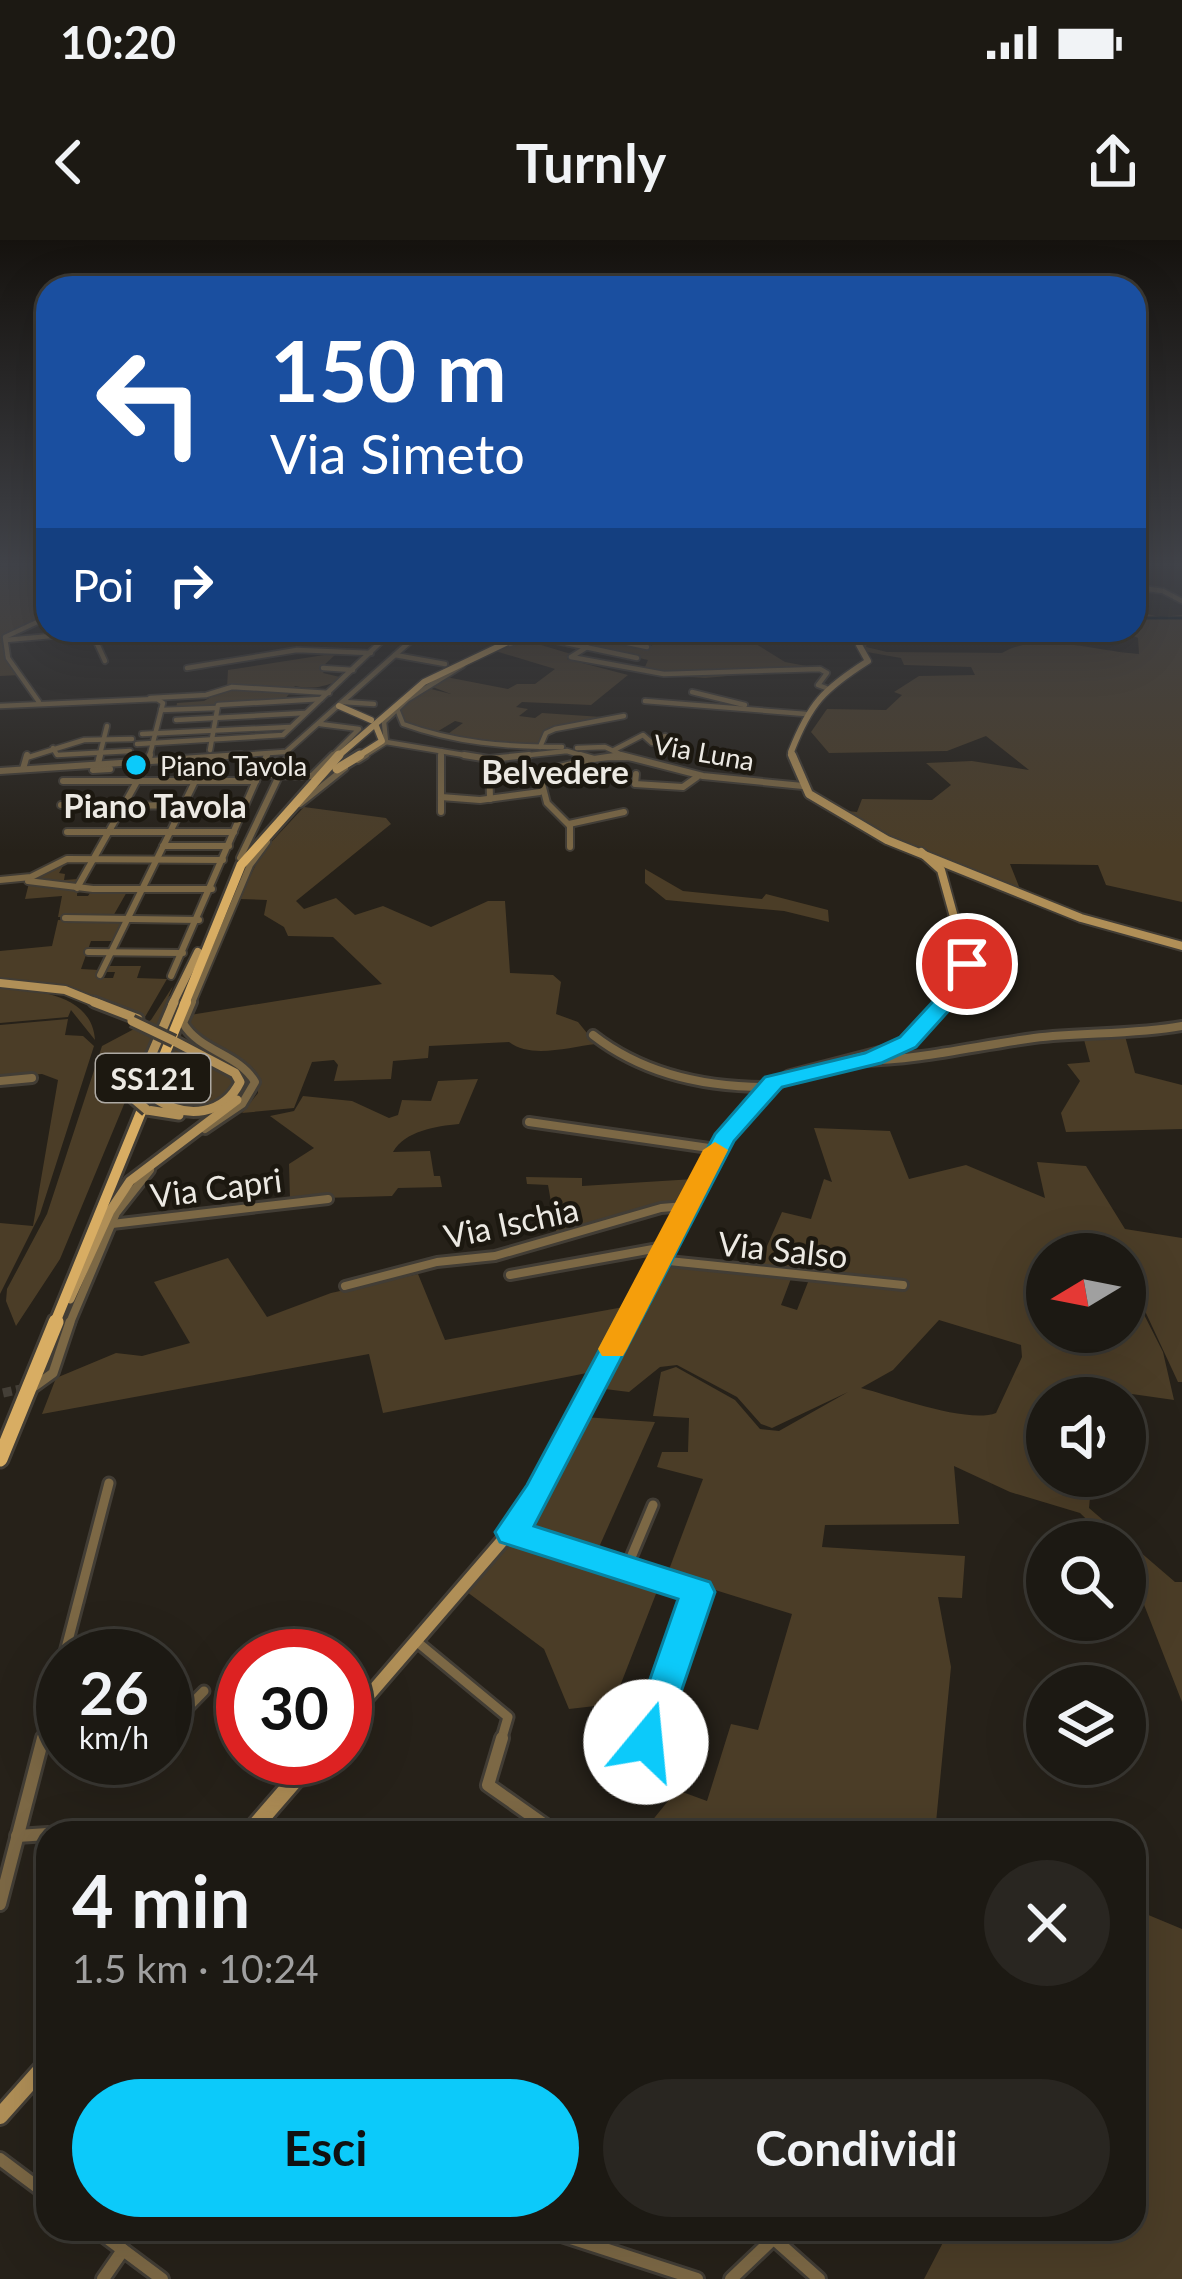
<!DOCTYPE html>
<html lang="it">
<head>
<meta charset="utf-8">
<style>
  :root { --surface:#1c1913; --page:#292621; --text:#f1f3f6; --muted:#a0a0a0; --line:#3a3833; --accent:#0ccafa }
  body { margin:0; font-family:Lato,sans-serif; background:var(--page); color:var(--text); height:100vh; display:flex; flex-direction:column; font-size:45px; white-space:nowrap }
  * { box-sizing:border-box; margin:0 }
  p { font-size:39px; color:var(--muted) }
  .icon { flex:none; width:66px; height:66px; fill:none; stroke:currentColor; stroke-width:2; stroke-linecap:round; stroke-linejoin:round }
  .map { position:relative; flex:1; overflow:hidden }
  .side { position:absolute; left:36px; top:1581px; width:1110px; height:420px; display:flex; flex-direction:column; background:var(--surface); border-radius:36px; box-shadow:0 12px 48px #0002,0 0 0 3px var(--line) }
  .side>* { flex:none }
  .banner { position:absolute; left:36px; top:36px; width:1110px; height:366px; border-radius:36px; box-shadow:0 12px 48px #0002,0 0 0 3px var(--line); background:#1a4fa0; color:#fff; overflow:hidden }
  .needle { width:78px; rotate:260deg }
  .fabs { position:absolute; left:1026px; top:993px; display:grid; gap:24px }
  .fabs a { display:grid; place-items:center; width:120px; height:120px; border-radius:50%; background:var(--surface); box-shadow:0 12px 48px #0002,0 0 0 3px var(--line); font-size:60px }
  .speed { position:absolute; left:36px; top:1389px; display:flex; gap:24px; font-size:60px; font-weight:700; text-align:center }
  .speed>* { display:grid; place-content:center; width:156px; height:156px; border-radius:50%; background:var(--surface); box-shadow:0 12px 48px #0002,0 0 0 3px var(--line); line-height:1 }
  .speed small { font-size:30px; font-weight:400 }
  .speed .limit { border:18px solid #d22; background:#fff; color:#111 }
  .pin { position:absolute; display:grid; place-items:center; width:102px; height:102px; color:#fff; margin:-51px; border:6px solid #fff; border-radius:50%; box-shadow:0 3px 12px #0007 }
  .me { position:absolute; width:132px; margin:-66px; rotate:17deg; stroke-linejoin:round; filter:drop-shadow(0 0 9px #0008) }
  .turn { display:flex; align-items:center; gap:42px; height:252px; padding:0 36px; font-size:54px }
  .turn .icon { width:156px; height:156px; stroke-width:2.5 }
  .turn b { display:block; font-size:84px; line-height:102px }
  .then { display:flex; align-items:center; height:114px; padding:0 36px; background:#0003; gap:24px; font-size:45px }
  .round { display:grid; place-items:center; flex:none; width:126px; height:126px; border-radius:63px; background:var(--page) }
  .headline { display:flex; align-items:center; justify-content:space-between; height:204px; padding:0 36px }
  h1 { font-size:72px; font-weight:700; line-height:90px }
  .button { display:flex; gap:24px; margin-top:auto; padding:24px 36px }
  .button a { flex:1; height:138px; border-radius:72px; background:var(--accent); color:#111; font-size:48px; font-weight:700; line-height:138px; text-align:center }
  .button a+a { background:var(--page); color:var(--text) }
  .status { display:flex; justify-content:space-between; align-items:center; height:84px; padding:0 60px; background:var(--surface); direction:ltr }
  .status svg { height:33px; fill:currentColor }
  header { display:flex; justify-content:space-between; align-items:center; height:156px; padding:0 36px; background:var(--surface); font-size:54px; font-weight:700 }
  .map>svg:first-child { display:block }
</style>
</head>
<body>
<div class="status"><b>10:20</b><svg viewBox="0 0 49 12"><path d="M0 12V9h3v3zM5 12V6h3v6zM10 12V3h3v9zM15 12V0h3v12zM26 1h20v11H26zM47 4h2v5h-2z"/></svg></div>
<header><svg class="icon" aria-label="back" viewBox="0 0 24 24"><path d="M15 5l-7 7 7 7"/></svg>Turnly<svg class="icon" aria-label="share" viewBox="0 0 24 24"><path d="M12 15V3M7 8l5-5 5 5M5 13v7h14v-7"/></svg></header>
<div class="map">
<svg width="1182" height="2039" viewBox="0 0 1182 2039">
  <rect width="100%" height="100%" fill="#262119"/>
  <g fill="#4b3d27" fill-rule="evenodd">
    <polygon points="48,326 48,376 3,397 6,419 21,435 0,436 0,327"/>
    <path d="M1134 371 1160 377 1182 375V662L1106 645 1098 625 1010 624 1022 654 892 600 839 570 857 572 862 559 932 560 951 545 926 523 972 521 1029 530 986 496 947 511 829 513 811 492 827 469 886 470 902 455 894 452 919 436 975 435 971 427 904 425 901 418 867 412 861 404 867 392 871 393 866 407 887 412 1002 413C1037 391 1100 412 1139 414L1138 398 1121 390H1134Z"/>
    <polygon points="537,390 542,390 521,399 571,414 567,419 628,435 591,465 522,462 516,467 528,469 519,476 535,478 542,473 602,477 545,492 537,507 509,508 445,496 463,483 455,481 435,493 401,481 399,470 427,448 451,454 430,446 446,437 508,449 517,444 535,444 555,429 492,410 455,426"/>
    <polygon points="607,390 721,390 748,399 785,422 817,428 705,438 642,434 648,420 591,407 598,402 590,399 647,408 656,403"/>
    <path d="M337 413 322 427 326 429 323 433 344 438C328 446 314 450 295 446L285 459 176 469 177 463 204 461 227 448 228 430Z"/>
    <path d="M304 567 386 578 391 584 296 661 304 669 336 658 355 675 383 666 431 687 488 661H505L510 733 553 735 561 742 556 774 578 782 596 804C569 807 531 819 509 802L429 806 428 818 393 821 391 839 334 841 338 825 334 820 312 822 294 868 242 873 258 853 257 833C238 809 205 809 188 784L190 775 382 744 333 697 288 696 284 687 264 675 267 660 239 659 262 612Z"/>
    <polygon points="66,621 59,633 65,634 64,640 78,639 77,656 88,656 92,650 128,650 112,678 58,677 62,656 25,659 30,639"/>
    <polygon points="645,629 683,651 762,659 766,654 828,670 829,682 784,671 666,660 645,643"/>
    <polygon points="58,680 122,682 113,701 91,701 81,729 99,730 96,738 113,738 115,732 106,732 109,726 141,726 137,738 167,739 145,777 73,750 0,741 0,711 52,706"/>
    <polygon points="173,746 60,1019 16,1086 6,1061 7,1049 47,974 102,806 151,780"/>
    <path d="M0 748C36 750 92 754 95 800L71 770 68 777 0 783Z"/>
    <polygon points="68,779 65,795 83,796 94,806 40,974 0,1054 0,983 33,986 58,840 42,834 0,837 0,785"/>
    <polygon points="1083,796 1125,796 1135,833 1182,845 1182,889 1066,892 1061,873 1080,841 1067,824 1090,822"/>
    <polygon points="174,804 231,834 236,846 223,863 187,870 161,859 160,841"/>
    <path d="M478 839 459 884C436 886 405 891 393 912L430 911 434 936H440L442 947 398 948 392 956 290 959 289 924 314 908 270 876 294 871 303 856 352 861 389 878 398 875 402 860 431 861 438 841Z"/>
    <path d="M814 888 890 891 909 939 966 925 1045 958 1037 922 1086 926 1125 989 1182 998V1142H1178L1125 1028V1014H1118L1109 1002 1114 1014H1047V1092H1125V1037L1163 1112 1174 1160 1132 1154 1125 1168V1158H1047V1236H1092L1089 1268 1175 1342H1182V1462L1125 1316V1302H1110L1080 1273 1010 1252 954 1226 959 1284 825 1285 822 1307 965 1316 962 1358 938 1357 951 1427 935 1593H642L677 1550 707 1561 731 1484 758 1490 792 1374 667 1335 703 1239 657 1227 662 1212H688L689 1178 653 1176 661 1132 676 1127 735 1160 760 1189 779 1191 848 1152 772 1188 761 1184 737 1157 677 1125 660 1127 629 1152 597 1148 662 1023 792 1036 781 1065 797 1070 810 1037 757 1029 782 972 811 979 824 939 832 942ZM939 1080 1021 1105 1022 1117 996 1173C967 1184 893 1156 861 1148L893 1130Z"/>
    <polygon points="526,937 582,938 582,946 694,939 682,963 671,962 557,996 548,945 527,944"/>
    <polygon points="228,1018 267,1077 331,1053 418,1034 445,1100 629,1066 592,1132 383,1173 369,1114 42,1174 56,1138 116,1113 142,1116 190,1103 154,1042"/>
    <polygon points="584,1177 655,1182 595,1316 520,1290"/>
    <polygon points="519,1297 661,1341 613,1464 569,1469 544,1409 467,1352 513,1298"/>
    <polygon points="1134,1669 1182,1689 1182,2039 924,2039 950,1989 1134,1989"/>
  </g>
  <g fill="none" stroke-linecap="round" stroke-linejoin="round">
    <polyline stroke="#00111a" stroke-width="3" points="1134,378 1182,378"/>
    <polyline stroke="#443f37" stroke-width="9" stroke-dasharray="9 4.5" stroke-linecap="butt" points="3,1153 25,1148"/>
    <g stroke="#423d35" stroke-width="8">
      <g id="minor-far4">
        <polyline points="1134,347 1163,351 1182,361"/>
        <polyline points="297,390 306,394"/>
        <polyline points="337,390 364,390"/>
        <polyline points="566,390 647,407"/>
        <polyline points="387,396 411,401"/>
        <polyline points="533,396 637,418"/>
        <polyline points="6,400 74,394 94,397 105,421"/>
        <polyline points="510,404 545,390"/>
        <polyline points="587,407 571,417 664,434 820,429 827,433 818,445 826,448"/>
        <polyline points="395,415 445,424"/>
        <polyline points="187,428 297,410 371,413"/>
        <polyline points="323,428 353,430"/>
        <polyline points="692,452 745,465"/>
        <polyline points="150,458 206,455 232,447 329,453"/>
        <polyline points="645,461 806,474"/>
        <polyline points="39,462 8,418 5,397 48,377"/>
        <polyline points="343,462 374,464"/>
        <path d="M397 469 403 484C455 503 507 507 562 507"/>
        <polyline points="161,470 217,468"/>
        <polyline points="176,480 305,473"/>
        <polyline points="320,484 359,489 330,518"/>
        <polyline points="142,494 290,487"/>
        <polyline points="386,502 482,518"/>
        <polyline points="137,504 283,495 386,397"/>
        <polyline points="540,507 546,493 555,489 624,476"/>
        <polyline points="53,508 57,515 130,511"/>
        <polyline points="577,508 605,507 620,514"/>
        <polyline points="210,510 218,465 321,459"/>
        <polyline points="614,510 643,495 652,503 665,496"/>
        <polyline points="441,511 441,518"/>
        <polyline points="26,518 84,500 132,499"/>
        <polyline points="99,518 107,486"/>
        <polyline points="361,518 386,502 384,482 408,459 463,425"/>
        <polyline points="500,518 567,511 590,518"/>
        <polyline points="601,518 632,518"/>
      </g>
    </g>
    <g stroke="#423d35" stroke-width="10">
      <g id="minor-far3">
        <polyline points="441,515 441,572"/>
        <polyline points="464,515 489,519 529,515"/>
        <polyline points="580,515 594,519 621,515 703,536 803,546"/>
        <polyline points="489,519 490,559"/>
        <polyline points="358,520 366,515"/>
        <polyline points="277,521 271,535 312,536 333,515"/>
        <polyline points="98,524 100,515"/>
        <polyline points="95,525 93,530 110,529"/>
        <polyline points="23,529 27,515"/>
        <polyline points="636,534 635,544 683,547 697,537"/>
        <polyline points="63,541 256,541"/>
        <polyline points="441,557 480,560 540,552"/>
        <polyline points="300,564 345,528"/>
        <polyline points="61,565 245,566"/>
        <polyline points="569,584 624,572"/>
        <polyline points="67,592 234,592"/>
        <polyline points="163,606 229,606"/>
        <polyline points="570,607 570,586 547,563 539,532 592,519"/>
        <polyline points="0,640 31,637 67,619 223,620"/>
        <polyline points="28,641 93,649 212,649"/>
        <polyline points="77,648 148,522"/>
        <polyline points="65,678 199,680"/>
        <polyline points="88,712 183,713"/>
        <polyline points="100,735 202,527"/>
        <polyline points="171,736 267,515"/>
        <polyline points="191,765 250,625 267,602"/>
      </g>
    </g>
    <g stroke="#423d35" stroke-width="14">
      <g id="minor-far2">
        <path d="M192 762 183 783C200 812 238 813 255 842L242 864 205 889"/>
        <path d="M593 795C643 834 704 847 766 847"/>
        <path d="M860 821C920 820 975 806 1034 798 1084 792 1133 795 1182 786"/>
        <polyline points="0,841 32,838"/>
        <polyline points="529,882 716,909"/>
        <polyline points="112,984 328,959"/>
        <polyline points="659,1020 903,1045"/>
        <polyline points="510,1035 664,1007"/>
        <polyline points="345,1046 437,1022 495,1016 661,968 685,966"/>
        <polyline points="69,1085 116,973 150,930"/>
      </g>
    </g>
    <g stroke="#423d35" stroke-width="15">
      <g id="minor-far1">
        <polyline points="35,1146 53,1133 70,1082"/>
        <polyline points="512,1292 698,1352 646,1501"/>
        <polyline points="627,1327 653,1265"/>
        <polyline points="416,1401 508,1477 501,1501"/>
        <polyline points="64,1416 109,1243"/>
        <polyline points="165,1491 204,1451"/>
        <polyline points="43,1497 63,1496"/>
        <polyline points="42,1501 63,1419"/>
      </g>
    </g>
    <g stroke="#423d35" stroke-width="18">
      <g id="minor">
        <polyline points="502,1498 488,1545 556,1593"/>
        <polyline points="55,1593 60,1593"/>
        <polyline points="17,1596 48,1594"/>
        <polyline points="0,1664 43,1498"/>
        <polyline points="0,1919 48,1955"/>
        <polyline points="95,1989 162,2039"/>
        <polyline points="543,1989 697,2039"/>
        <polyline points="763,1989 819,2039"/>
        <polyline points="103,2039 123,2010"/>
        <polyline points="731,2039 773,1999"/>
      </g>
    </g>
    <g stroke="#423d35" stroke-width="8">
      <g id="tertiary-far1">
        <polyline points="0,466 157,459 163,463 149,518"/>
        <polyline points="286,512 423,390"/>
        <polyline points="196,518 284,512"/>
      </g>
    </g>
    <g stroke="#423d35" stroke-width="10">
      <g id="tertiary">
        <polyline points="148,522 150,515"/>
        <polyline points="0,531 241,515"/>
        <polyline points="240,618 289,515"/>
      </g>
    </g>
    <g stroke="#423d35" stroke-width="9">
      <path id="secondary-far4" d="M794 518 791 512C810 463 824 449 868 421L859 405 867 390"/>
    </g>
    <g stroke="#423d35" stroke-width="12">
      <g id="secondary-far3">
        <polyline points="792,515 809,554 887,600 1081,678 1182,706"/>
        <polyline points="921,612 941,630 967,724 963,742 941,765"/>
        <polyline points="0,743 65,750 102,765"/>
        <polyline points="172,765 198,712"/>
      </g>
    </g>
    <g stroke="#423d35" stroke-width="15">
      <g id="secondary-far2">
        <polyline points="94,762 138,779"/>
        <path d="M158 839V860C187 879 224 875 240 842L235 833 174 801"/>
        <polyline points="133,858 174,762"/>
        <polyline points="147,870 179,875"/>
        <polyline points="70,1059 110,971 130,941 237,860"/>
        <polyline points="625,1085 716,909 757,857 789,836 901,807 944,762"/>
      </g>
    </g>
    <g stroke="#423d35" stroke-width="18">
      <polyline id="secondary-far1" points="345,1483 528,1271 626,1082"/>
    </g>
    <g stroke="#423d35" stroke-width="22">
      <g id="secondary">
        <polyline points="249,1593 314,1518"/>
        <polyline points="0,1876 48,1822"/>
      </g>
    </g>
    <g stroke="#423d35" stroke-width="9">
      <g id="primary-far3">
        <polyline points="339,466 371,480"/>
        <polyline points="336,518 424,442 533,390"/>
        <polyline points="355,518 382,501 376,486"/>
      </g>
    </g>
    <g stroke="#423d35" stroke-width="14">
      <g id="primary-far2">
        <polyline points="337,529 360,515"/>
        <polyline points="184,765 241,625 339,515"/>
      </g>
    </g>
    <g stroke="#423d35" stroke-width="16">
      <polyline id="primary-far1" points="54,1085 186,762"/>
    </g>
    <g stroke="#423d35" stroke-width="21">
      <polyline id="primary" points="0,1219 56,1082"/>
    </g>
    <use href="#minor-far4" stroke="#7c6845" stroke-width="4.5"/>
    <use href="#minor-far3" stroke="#7c6845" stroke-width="6"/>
    <use href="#minor-far2" stroke="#7c6845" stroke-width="8"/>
    <use href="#minor-far1" stroke="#7c6845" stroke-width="9"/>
    <use href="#minor" stroke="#7c6845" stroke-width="12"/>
    <use href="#tertiary-far1" stroke="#7c6845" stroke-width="4.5"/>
    <use href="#tertiary" stroke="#7c6845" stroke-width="6"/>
    <use href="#secondary-far4" stroke="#b08f57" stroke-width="6"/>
    <use href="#secondary-far3" stroke="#b08f57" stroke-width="8"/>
    <use href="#secondary-far2" stroke="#b08f57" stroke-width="9"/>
    <use href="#secondary-far1" stroke="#b08f57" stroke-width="12"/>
    <use href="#secondary" stroke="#b08f57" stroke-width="16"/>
    <use href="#primary-far3" stroke="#d8ad63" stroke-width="6"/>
    <use href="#primary-far2" stroke="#d8ad63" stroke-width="9"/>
    <use href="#primary-far1" stroke="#d8ad63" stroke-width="10"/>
    <use href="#primary" stroke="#d8ad63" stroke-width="15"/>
    <g stroke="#423d35" stroke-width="15" stroke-linecap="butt">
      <g id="secondary-bridge">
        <polyline points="132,781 174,801"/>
        <polyline points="133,858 147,870"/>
      </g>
    </g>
    <use href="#secondary-bridge" stroke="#b08f57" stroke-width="9"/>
  </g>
  <linearGradient id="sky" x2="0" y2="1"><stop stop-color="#15120e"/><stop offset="0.53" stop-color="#414349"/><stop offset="1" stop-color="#414349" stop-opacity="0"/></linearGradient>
  <rect width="1182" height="612" fill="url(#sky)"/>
  <polygon fill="#0ccafa" stroke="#0883a2" stroke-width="3" points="967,718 978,724 970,747 916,807 881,823 782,847 734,901 534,1286 710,1342 715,1352 660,1514 646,1518 633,1514 628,1502 678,1359 500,1302 495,1292 527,1245 715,894 765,837 865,813 900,797 952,741 959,719"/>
  <polygon fill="#f59e0b" points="715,902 728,910 627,1109 623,1116 602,1116 598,1109 703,910"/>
  <circle fill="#0ccafa" stroke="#1c1810" stroke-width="4.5" cx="136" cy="525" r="12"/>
  <g text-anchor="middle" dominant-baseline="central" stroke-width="9" stroke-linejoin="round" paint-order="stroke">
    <g font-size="27" fill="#ece9e3" stroke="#1c1810">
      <text transform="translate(704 512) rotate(10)">Via Luna</text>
    </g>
    <g font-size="27" fill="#ece9e3" stroke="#1c1810" text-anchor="start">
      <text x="160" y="525">Piano Tavola</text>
    </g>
    <rect fill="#1c1810" stroke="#aeaaa4" stroke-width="3" x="96" y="814" width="114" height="48" rx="9"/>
    <g font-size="30" font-weight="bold" fill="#ece9e3">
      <text x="153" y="838">SS121</text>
    </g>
    <g font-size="33" font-weight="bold" fill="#ece9e3" stroke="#1c1810">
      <text x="555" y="531">Belvedere</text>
      <text x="155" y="565">Piano Tavola</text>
    </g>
    <g font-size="33" fill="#ece9e3" stroke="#1c1810">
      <text transform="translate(216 947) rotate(-7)">Via Capri</text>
      <text transform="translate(511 982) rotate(-12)">Via Ischia</text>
      <text transform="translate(783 1009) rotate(6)">Via Salso</text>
    </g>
  </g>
</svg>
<div class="fabs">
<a><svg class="needle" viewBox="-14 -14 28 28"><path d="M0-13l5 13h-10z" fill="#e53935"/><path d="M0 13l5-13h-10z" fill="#a0a0a0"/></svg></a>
<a><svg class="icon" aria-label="sound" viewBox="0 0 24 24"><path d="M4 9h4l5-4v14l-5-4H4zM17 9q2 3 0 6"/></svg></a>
<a><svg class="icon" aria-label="search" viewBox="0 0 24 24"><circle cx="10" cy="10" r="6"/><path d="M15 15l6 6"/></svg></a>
<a><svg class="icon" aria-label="layers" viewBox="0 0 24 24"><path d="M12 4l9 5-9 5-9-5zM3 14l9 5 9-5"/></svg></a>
</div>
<div class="speed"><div>26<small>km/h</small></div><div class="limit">30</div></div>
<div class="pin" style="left:967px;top:724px;background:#d93025"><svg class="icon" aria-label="arrive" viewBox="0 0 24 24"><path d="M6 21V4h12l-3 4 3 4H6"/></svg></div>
<svg class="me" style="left:646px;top:1502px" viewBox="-20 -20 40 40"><circle r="19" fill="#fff"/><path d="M0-13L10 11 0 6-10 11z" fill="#0ccafa"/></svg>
<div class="banner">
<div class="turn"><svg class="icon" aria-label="left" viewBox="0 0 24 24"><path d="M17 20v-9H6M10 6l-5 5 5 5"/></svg><div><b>150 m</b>Via Simeto</div></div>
<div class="then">Poi<svg class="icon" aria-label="right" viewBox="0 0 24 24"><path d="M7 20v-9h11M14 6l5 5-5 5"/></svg></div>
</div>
<section class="side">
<div class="headline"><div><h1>4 min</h1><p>1.5 km · 10:24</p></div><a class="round"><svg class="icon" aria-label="close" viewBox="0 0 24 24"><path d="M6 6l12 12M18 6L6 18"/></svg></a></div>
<div class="button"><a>Esci</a><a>Condividi</a></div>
</section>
</div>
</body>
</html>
